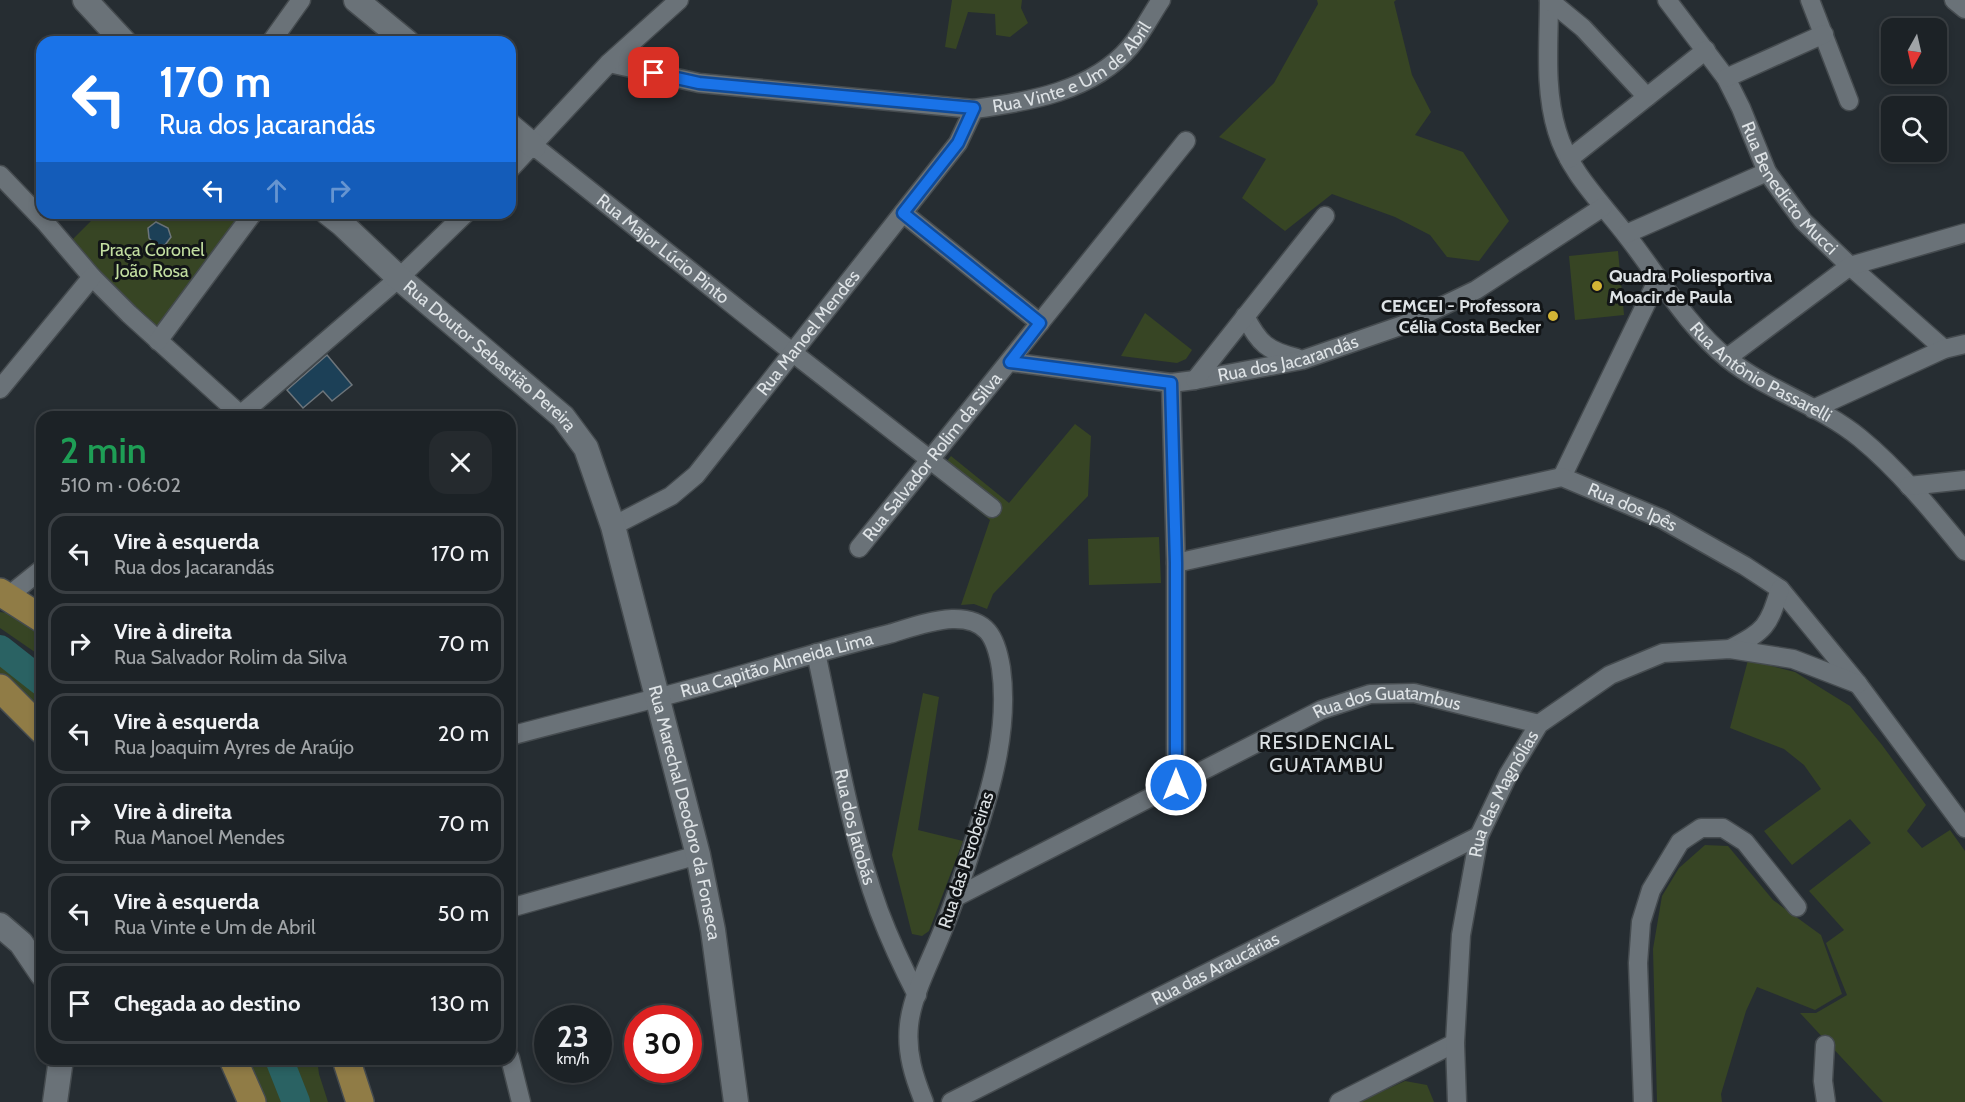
<!DOCTYPE html>
<html lang="pt">
<head>
<meta charset="utf-8">
<style>
  :root { --surface:#1c2226; --page:#252a2e; --text:#f1f3f6; --muted:#a0a4a7; --line:#3a3f43 }
  body { margin:0; font-family:Cabin,sans-serif; background:var(--page); color:var(--text); height:100vh; display:flex; flex-direction:column; font-size:22px; white-space:nowrap }
  * { box-sizing:border-box; margin:0 }
  p { font-size:20px; color:var(--muted) }
  .icon { flex:none; width:33px; height:33px; fill:none; stroke:currentColor; stroke-width:2; stroke-linecap:round; stroke-linejoin:round }
  .map { position:relative; flex:1; overflow:hidden }
  .details { position:absolute; left:36px; top:411px; width:480px; height:654px; display:flex; flex-direction:column; background:var(--surface); border-radius:18px; box-shadow:0 3px 9px #0003,0 0 0 2px var(--line) }
  .details>* { flex:none }
  .banner { position:absolute; left:36px; top:36px; width:480px; height:183px; border-radius:18px; box-shadow:0 3px 9px #0003,0 0 0 2px var(--line); background:#1a73e8; color:#fff; overflow:hidden }
  .needle { width:39px; rotate:188deg }
  .controls { position:absolute; left:1881px; top:18px; display:grid; gap:12px }
  .controls a { display:grid; place-items:center; width:66px; height:66px; border-radius:12px; background:var(--surface); box-shadow:0 3px 9px #0003,0 0 0 2px var(--line); font-size:30px }
  .speed { position:absolute; left:534px; top:1005px; display:flex; gap:12px; font-size:30px; font-weight:700; text-align:center }
  .speed>* { display:grid; place-content:center; width:78px; height:78px; border-radius:50%; background:var(--surface); box-shadow:0 3px 9px #0003,0 0 0 2px var(--line); line-height:1 }
  .speed small { font-size:15px; font-weight:400 }
  .speed .limit { border:9px solid #d22; background:#fff; color:#111 }
  .pin { position:absolute; display:grid; place-items:center; width:51px; height:51px; color:#fff; margin:-26px; border-radius:12px; box-shadow:0 3px 9px #0006 }
  .me { position:absolute; width:66px; margin:-33px; rotate:0deg; stroke-linejoin:round; filter:drop-shadow(0 0 4px #0008) }
  .turn { display:flex; align-items:center; gap:21px; height:126px; padding:0 24px; font-size:27px }
  .turn .icon { width:78px; height:78px; stroke-width:2.5 }
  .turn b { display:block; font-size:42px; line-height:51px }
  .lanes { display:flex; align-items:center; height:57px; padding:0 24px; background:#0003; justify-content:center; gap:30px; direction:ltr }
  .lanes .off { opacity:.35 }
  .round { display:grid; place-items:center; flex:none; width:63px; height:63px; border-radius:18px; background:var(--page) }
  .headline { display:flex; align-items:center; justify-content:space-between; height:102px; padding:0 24px }
  h1 { font-size:36px; font-weight:600; line-height:45px; color:#1e9e55 }
  ul { padding:0; list-style:none }
  li { display:flex; align-items:center; gap:18px; height:81px; margin:0 12px 9px; padding:0 12px; border:3px solid var(--line); border-radius:18px }
  li div { flex:1 }
  li b { display:block; font-size:22px }
  li em { font-style:normal }
  .map>svg:first-child { display:block }
</style>
</head>
<body>
<div class="map">
<svg width="1965" height="1102" viewBox="0 0 1965 1102">
  <rect width="100%" height="100%" fill="#262d32"/>
  <g fill="#374524">
    <polygon points="952,0 1022,0 1021,8 1028,23 1010,37 996,35 995,14 968,12 956,49 945,47"/>
    <polygon points="1317,0 1396,0 1394,2 1412,75 1431,112 1415,135 1463,152 1509,221 1479,261 1447,257 1430,235 1395,217 1332,194 1285,231 1242,198 1266,159 1219,137 1274,83 1318,4"/>
    <polygon points="99,213 245,213 159,333 71,241"/>
    <polygon points="1618,251 1624,315 1575,320 1569,256"/>
    <polygon points="1145,313 1192,350 1186,359 1177,363 1121,356"/>
    <polygon points="1075,424 1091,436 1088,496 993,594 987,609 974,604 961,605 990,520 935,476 951,456 1009,503"/>
    <polygon points="1159,537 1161,583 1089,585 1088,539"/>
    <polygon points="0,612 7,613 42,636 42,657 0,628"/>
    <polygon points="0,640 42,672 42,721 0,679"/>
    <polygon points="1748,660 1795,672 1850,706 1882,745 1926,805 1907,831 1922,848 1950,830 1965,851 1965,1102 1883,1102 1800,1013 1816,1013 1847,995 1826,943 1844,930 1809,891 1871,843 1850,819 1792,865 1764,831 1821,789 1804,765 1784,749 1730,728"/>
    <polygon points="923,693 939,697 918,830 963,841 929,931 922,936 912,934 892,855"/>
    <polygon points="1705,845 1728,846 1773,900 1821,935 1842,994 1815,1010 1757,987 1746,1011 1721,1094 1722,1102 1657,1102 1653,949 1662,896 1679,868"/>
    <polygon points="240,1059 317,1059 319,1074 328,1102 258,1102"/>
    <polygon points="1405,1081 1427,1085 1434,1102 1359,1102"/>
  </g>
  <g fill="none" stroke-linecap="round" stroke-linejoin="round">
    <g stroke="#2a6263" stroke-width="28">
      <polyline points="0,649 42,682"/>
      <polyline points="279,1059 296,1102"/>
    </g>
  </g>
  <g fill="#1c4057" stroke="#6d757b" stroke-width="1.5">
    <polygon points="156,222 168,228 171,237 165,245 156,246 149,238 148,228"/>
    <polygon points="327,355 352,385 332,401 323,391 303,408 287,390"/>
  </g>
  <g fill="none" stroke-linecap="round" stroke-linejoin="round">
    <g stroke="#454b4f" stroke-width="21">
      <g id="street">
        <path id="s1" d="M1549 0C1549 43 1544 89 1557 131 1569 172 1602 203 1627 236 1659 277 1687 326 1728 359 1768 391 1820 405 1860 438 1898 469 1934 513 1965 551"/>
        <polyline points="1549,0 1583,28 1647,97"/>
        <path id="s2" d="M1667 0 1726 78 1741 108 1767 172 1803 221 1850 266 1944 349"/>
        <polyline points="1810,0 1849,101"/>
        <polyline points="1954,0 1965,9"/>
        <polyline points="271,42 301,0"/>
        <path id="s3" d="M609 63 699 83 974 109C1028 102 1093 91 1130 47 1142 33 1151 15 1161 0"/>
        <polyline points="1726,78 1824,34"/>
        <path id="s4" d="M534 146 792 352 992 508"/>
        <polyline points="1569,159 1706,50"/>
        <polyline points="510,169 609,63 679,0"/>
        <polyline points="0,175 45,222 92,277 129,314 243,417"/>
        <polyline points="903,213 1040,323"/>
        <polyline points="1626,234 1767,172"/>
        <path d="M1245 316C1259 344 1268 351 1297 358"/>
        <polyline points="158,341 253,213"/>
        <polyline points="1727,358 1850,266 1965,233"/>
        <path id="s5" d="M1010 362 1171 383 1195 380 1302 360 1403 325 1476 290 1603 207"/>
        <polyline points="1195,380 1325,216"/>
        <polyline points="1171,383 1176,563 1176,785"/>
        <polyline points="0,389 92,277"/>
        <polyline points="1813,409 1944,349 1965,344"/>
        <polyline points="238,417 399,278 466,213"/>
        <polyline points="1562,477 1658,279"/>
        <polyline points="1909,486 1965,480"/>
        <path id="s6" d="M613 526 671 496 696 475 958 143 974 109"/>
        <path id="s7" d="M859 548 1186 141"/>
        <path id="s8" d="M1176 563 1562 477 1662 519 1745 566 1780 589 1858 684 1965 828"/>
        <polyline points="7,597 42,569"/>
        <path d="M1730 649C1766 630 1768 627 1780 589"/>
        <path id="s9" d="M816 653C835 739 849 828 879 911 890 940 903 968 917 995"/>
        <path id="s10" d="M510 736C592 714 674 695 755 671 799 658 844 645 889 634 909 628 931 620 952 619 987 618 996 637 1001 668 1009 726 993 783 975 838 965 870 955 901 942 932 931 960 912 995 909 1025 906 1053 914 1077 924 1102"/>
        <path id="s11" d="M956 897 1321 710 1370 694 1414 693 1539 724"/>
        <polyline points="510,908 698,855"/>
        <polyline points="1825,1045 1823,1081 1826,1102"/>
        <polyline points="510,1058 521,1102"/>
        <path id="s12" d="M951 1102 1479 836"/>
        <polyline points="1339,1102 1455,1043"/>
        <path id="s13" d="M1457 1102 1455 1043 1461 935 1479 836 1508 775 1539 724 1610 675 1663 653 1730 649 1793 659 1858 684"/>
        <polyline points="1643,1102 1638,963 1641,922 1651,890 1680,842 1701,828 1723,828 1745,842 1797,907"/>
      </g>
    </g>
    <g stroke="#454b4f" stroke-width="27">
      <g id="secondary">
        <polyline points="85,0 124,42"/>
        <polyline points="356,0 407,42"/>
        <polyline points="510,126 534,146"/>
        <path id="s14" d="M328 213 342 224 399 278 563 417 586 448 613 526 698 855 713 930 736 1102"/>
        <polyline points="0,925 21,943 42,974"/>
        <polyline points="55,1102 61,1059"/>
      </g>
    </g>
    <g stroke="#454b4f" stroke-width="30">
      <g id="primary">
        <polyline points="0,592 42,619"/>
        <polyline points="0,688 42,730"/>
        <polyline points="233,1059 252,1102"/>
        <polyline points="346,1059 360,1102"/>
      </g>
    </g>
    <use href="#street" stroke="#6a7278" stroke-width="18"/>
    <use href="#secondary" stroke="#6a7278" stroke-width="24"/>
    <use href="#primary" stroke="#907c46" stroke-width="27"/>
  </g>
  <g fill="none" stroke-linecap="round" stroke-linejoin="round">
    <g stroke="#114b97" stroke-width="15">
      <polyline id="route" points="654,73 699,83 974,108 958,143 903,213 1040,323 1010,362 1171,383 1176,563 1176,785"/>
    </g>
    <use href="#route" stroke="#1a73e8" stroke-width="10"/>
  </g>
  <g fill="#d4b535" stroke="#121517" stroke-width="2">
    <circle cx="1597" cy="286" r="6"/>
    <circle cx="1553" cy="316" r="6"/>
  </g>
  <g text-anchor="middle" dominant-baseline="central" stroke-width="6" stroke-linejoin="round" paint-order="stroke">
    <g font-size="18" fill="#dee3e6" stroke="#121517">
      <text stroke="none"><textPath href="#s3" startOffset="478">Rua Vinte e Um de Abril</textPath></text>
      <text stroke="none"><textPath href="#s2" startOffset="226">Rua Benedicto Mucci</textPath></text>
      <text stroke="none"><textPath href="#s4" startOffset="165">Rua Major Lúcio Pinto</textPath></text>
      <text stroke="none"><textPath href="#s6" startOffset="279">Rua Manoel Mendes</textPath></text>
      <text stroke="none"><textPath href="#s14" startOffset="216">Rua Doutor Sebastião Pereira</textPath></text>
      <text stroke="none"><textPath href="#s5" startOffset="282">Rua dos Jacarandás</textPath></text>
      <text stroke="none"><textPath href="#s1" startOffset="453">Rua Antônio Passarelli</textPath></text>
      <text stroke="none"><textPath href="#s7" startOffset="117">Rua Salvador Rolim da Silva</textPath></text>
      <text stroke="none"><textPath href="#s8" startOffset="472">Rua dos Ipês</textPath></text>
      <text stroke="none"><textPath href="#s10" startOffset="276">Rua Capitão Almeida Lima</textPath></text>
      <text stroke="none"><textPath href="#s11" startOffset="478">Rua dos Guatambus</textPath></text>
      <text stroke="none"><textPath href="#s13" startOffset="316">Rua das Magnólias</textPath></text>
      <text stroke="none"><textPath href="#s14" startOffset="728">Rua Marechal Deodoro da Fonseca</textPath></text>
      <text stroke="none"><textPath href="#s9" startOffset="178">Rua dos Jatobás</textPath></text>
      <text transform="translate(966 860) rotate(-72)">Rua das Perobeiras</text>
      <text stroke="none"><textPath href="#s12" startOffset="296">Rua das Araucárias</textPath></text>
    </g>
    <g font-size="18" fill="#c2dea0" stroke="#121517">
      <text x="152" y="250">Praça Coronel<tspan x="152" dy="21">João Rosa</tspan></text>
    </g>
    <g font-size="18" font-weight="bold" fill="#dee3e6" stroke="#121517" text-anchor="start">
      <text x="1609" y="276">Quadra Poliesportiva<tspan x="1609" dy="21">Moacir de Paula</tspan></text>
      <text x="1541" y="306" text-anchor="end">CEMCEI - Professora<tspan x="1541" dy="21">Célia Costa Becker</tspan></text>
    </g>
    <g font-size="20" letter-spacing="1.5" fill="#dee3e6" stroke="#121517">
      <text x="1327" y="742">RESIDENCIAL<tspan x="1327" dy="23">GUATAMBU</tspan></text>
    </g>
  </g>
</svg>
<div class="controls">
<a><svg class="needle" viewBox="-14 -14 28 28"><path d="M0-13l5 13h-10z" fill="#e53935"/><path d="M0 13l5-13h-10z" fill="#a0a4a7"/></svg></a>
<a><svg class="icon" aria-label="search" viewBox="0 0 24 24"><circle cx="10" cy="10" r="6"/><path d="M15 15l6 6"/></svg></a>
</div>
<div class="speed"><div>23<small>km/h</small></div><div class="limit">30</div></div>
<div class="pin" style="left:654px;top:73px;background:#d93025"><svg class="icon" aria-label="arrive" viewBox="0 0 24 24"><path d="M6 21V4h12l-3 4 3 4H6"/></svg></div>
<svg class="me" style="left:1176px;top:785px" viewBox="-20 -20 40 40"><circle r="17" fill="#1a73e8" stroke="#fff" stroke-width="3"/><path d="M0-11L8 9 0 5-8 9z" fill="#fff"/></svg>
<div class="banner">
<div class="turn"><svg class="icon" aria-label="left" viewBox="0 0 24 24"><path d="M17 20v-9H6M10 6l-5 5 5 5"/></svg><div><b>170 m</b>Rua dos Jacarandás</div></div>
<div class="lanes"><svg class="icon" aria-label="left" viewBox="0 0 24 24"><path d="M17 20v-9H6M10 6l-5 5 5 5"/></svg><svg class="icon off" aria-label="ahead" viewBox="0 0 24 24"><path d="M12 20V5M6 11l6-6 6 6"/></svg><svg class="icon off" aria-label="right" viewBox="0 0 24 24"><path d="M7 20v-9h11M14 6l5 5-5 5"/></svg></div>
</div>
<section class="details">
<div class="headline"><div><h1>2 min</h1><p>510 m · 06:02</p></div><a class="round"><svg class="icon" aria-label="close" viewBox="0 0 24 24"><path d="M6 6l12 12M18 6L6 18"/></svg></a></div>
<ul>
<li><svg class="icon" aria-label="left" viewBox="0 0 24 24"><path d="M17 20v-9H6M10 6l-5 5 5 5"/></svg><div><b>Vire à esquerda</b><p>Rua dos Jacarandás</p></div><em>170 m</em></li>
<li><svg class="icon" aria-label="right" viewBox="0 0 24 24"><path d="M7 20v-9h11M14 6l5 5-5 5"/></svg><div><b>Vire à direita</b><p>Rua Salvador Rolim da Silva</p></div><em>70 m</em></li>
<li><svg class="icon" aria-label="left" viewBox="0 0 24 24"><path d="M17 20v-9H6M10 6l-5 5 5 5"/></svg><div><b>Vire à esquerda</b><p>Rua Joaquim Ayres de Araújo</p></div><em>20 m</em></li>
<li><svg class="icon" aria-label="right" viewBox="0 0 24 24"><path d="M7 20v-9h11M14 6l5 5-5 5"/></svg><div><b>Vire à direita</b><p>Rua Manoel Mendes</p></div><em>70 m</em></li>
<li><svg class="icon" aria-label="left" viewBox="0 0 24 24"><path d="M17 20v-9H6M10 6l-5 5 5 5"/></svg><div><b>Vire à esquerda</b><p>Rua Vinte e Um de Abril</p></div><em>50 m</em></li>
<li><svg class="icon" aria-label="arrive" viewBox="0 0 24 24"><path d="M6 21V4h12l-3 4 3 4H6"/></svg><div><b>Chegada ao destino</b></div><em>130 m</em></li>
</ul>
</section>
</div>
</body>
</html>
